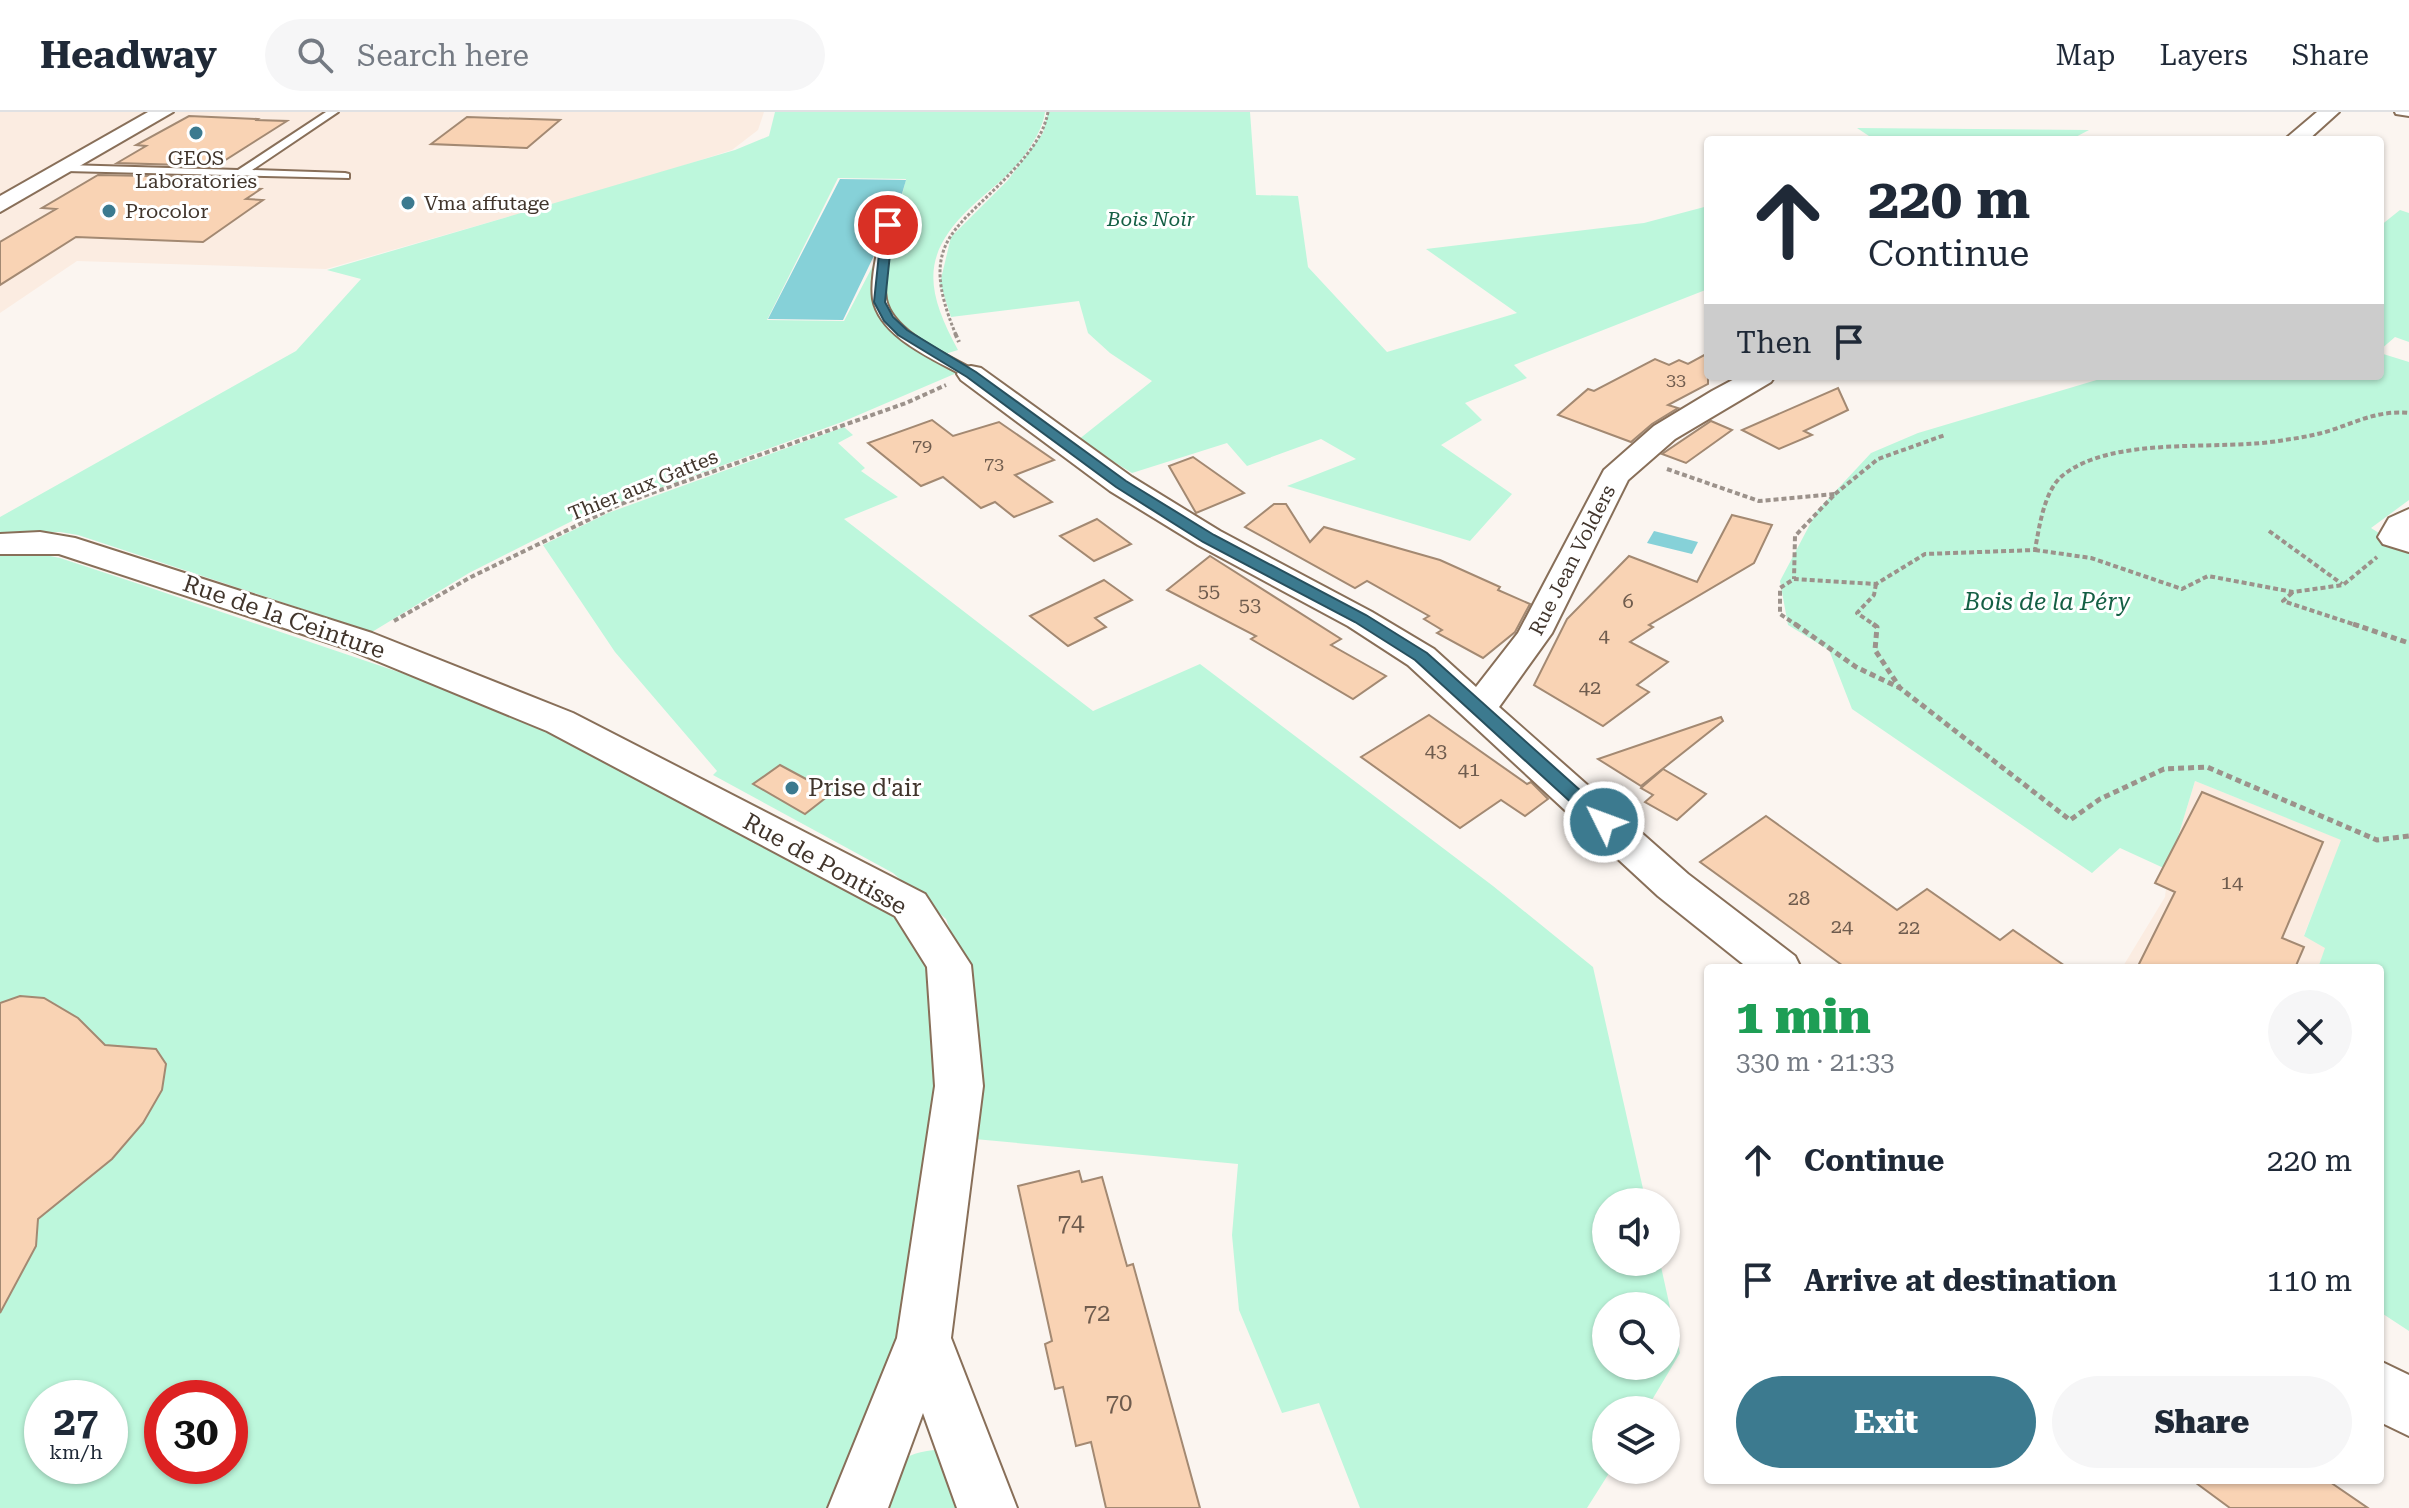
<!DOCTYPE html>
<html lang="en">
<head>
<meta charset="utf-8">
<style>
  :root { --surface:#fff; --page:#f6f6f7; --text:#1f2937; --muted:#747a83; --line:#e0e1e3; --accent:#3c7a8f }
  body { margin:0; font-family:"Roboto Serif",serif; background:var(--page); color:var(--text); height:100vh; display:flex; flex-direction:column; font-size:30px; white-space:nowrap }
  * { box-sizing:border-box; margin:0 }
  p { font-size:26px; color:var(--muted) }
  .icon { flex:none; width:44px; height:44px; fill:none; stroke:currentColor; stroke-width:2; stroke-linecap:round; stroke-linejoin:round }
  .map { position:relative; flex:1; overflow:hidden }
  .side { position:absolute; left:1704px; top:852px; width:680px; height:520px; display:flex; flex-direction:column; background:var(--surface); border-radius:8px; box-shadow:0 2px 6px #0004 }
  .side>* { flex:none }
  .guide { position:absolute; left:1704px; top:24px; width:680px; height:244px; border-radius:8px; box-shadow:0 2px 6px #0004; background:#fff; color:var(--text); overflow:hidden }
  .controls { position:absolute; left:1592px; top:1076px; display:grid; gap:16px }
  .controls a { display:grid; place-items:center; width:88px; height:88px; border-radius:50%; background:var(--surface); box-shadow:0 2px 6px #0004; font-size:40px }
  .speed { position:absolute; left:24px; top:1268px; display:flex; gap:16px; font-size:40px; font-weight:700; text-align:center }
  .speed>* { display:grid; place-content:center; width:104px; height:104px; border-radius:50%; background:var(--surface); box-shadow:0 2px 6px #0004; line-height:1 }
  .speed small { font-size:20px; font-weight:400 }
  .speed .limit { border:12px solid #d22; background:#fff; color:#111 }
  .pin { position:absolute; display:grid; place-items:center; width:68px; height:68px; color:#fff; margin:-34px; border:4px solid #fff; border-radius:50%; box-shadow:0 2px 8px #0007 }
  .me { position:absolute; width:88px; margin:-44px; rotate:312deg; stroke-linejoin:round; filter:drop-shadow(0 0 6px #0008) }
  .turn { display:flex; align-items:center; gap:28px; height:168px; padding:0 32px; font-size:36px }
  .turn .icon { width:104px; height:104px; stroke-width:2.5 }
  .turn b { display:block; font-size:56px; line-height:68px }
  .then { display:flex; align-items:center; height:76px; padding:0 32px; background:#0003; gap:16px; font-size:30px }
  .round { display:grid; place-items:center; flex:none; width:84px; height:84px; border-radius:42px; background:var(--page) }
  .headline { display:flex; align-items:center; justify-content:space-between; height:136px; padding:0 32px }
  h1 { font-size:48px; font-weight:800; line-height:60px; color:#1e9e55 }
  .cta { display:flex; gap:16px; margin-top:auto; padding:16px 32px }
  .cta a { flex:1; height:92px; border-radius:48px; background:var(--accent); color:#fff; font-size:32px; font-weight:800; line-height:92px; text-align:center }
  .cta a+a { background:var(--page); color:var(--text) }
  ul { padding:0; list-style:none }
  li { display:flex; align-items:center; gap:24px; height:120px; padding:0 32px }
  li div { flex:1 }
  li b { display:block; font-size:30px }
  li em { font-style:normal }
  header { display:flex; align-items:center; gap:48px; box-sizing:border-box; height:112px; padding:0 40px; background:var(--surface); border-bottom:2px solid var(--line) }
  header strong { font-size:38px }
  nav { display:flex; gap:44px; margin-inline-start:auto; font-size:28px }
  .search { width:560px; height:72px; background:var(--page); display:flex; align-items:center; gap:20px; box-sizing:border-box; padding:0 28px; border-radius:44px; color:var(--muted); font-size:30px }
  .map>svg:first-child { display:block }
</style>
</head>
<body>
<header>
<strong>Headway</strong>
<div class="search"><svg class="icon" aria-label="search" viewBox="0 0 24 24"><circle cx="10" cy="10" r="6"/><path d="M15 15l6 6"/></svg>Search here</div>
<nav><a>Map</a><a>Layers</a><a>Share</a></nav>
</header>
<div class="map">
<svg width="2409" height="1396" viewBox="0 0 2409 1396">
  <rect width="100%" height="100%" fill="#fbf5f0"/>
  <g fill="#fbece1">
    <polygon points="0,0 764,0 758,18 732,38 651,64 326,157 77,149 0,201"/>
    <polygon points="2195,669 2342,728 2304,823 2326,836 2318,856 2122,856 2165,785 2168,758"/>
  </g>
  <g fill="#bdf7dc" fill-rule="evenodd">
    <path d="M775 0H1045C1043 16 1033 31 1024 44 1009 64 989 78 971 95 919 144 927 180 958 238L935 245 959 260 842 310 580 405 469 461 372 520 78 423 60 420 0 421V405L296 239 361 167 327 158 735 38 769 24ZM838 66 906 67 889 135 878 144 844 209 767 208Z"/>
    <polygon points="1048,0 1250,0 1256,83 1298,84 1308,155 1387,240 1517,201 1426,137 1644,111 1708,94 1708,177 1514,253 1527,266 1465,291 1482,308 1441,333 1512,382 1470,429 1287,374 1356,347 1321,327 1247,354 1227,331 1132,361 1078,328 1152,269 1110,241 1088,221 1079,189 951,205 940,171 951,125 1008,68 1043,21"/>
    <polygon points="1857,16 2089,18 2070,28 1875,28"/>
    <polygon points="2400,98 2409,101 2409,230 2395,225 2380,238 2380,114"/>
    <polygon points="2380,241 2409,250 2409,388 2371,416 2409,440 2409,1219 2380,1200 2380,856 2318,856 2325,836 2304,824 2341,728 2195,669 2168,758 2120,736 2092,761 1852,597 1829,538 1788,513 1780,469 1817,399 1871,341 1918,321 2110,264 2380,264"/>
    <path d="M844 315 853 323 838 331 865 356 861 359 898 385 844 407 1093 599 1200 552 1493 774 1593 855 1646 1090H1606V1150H1660L1680 1241 1646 1298H1606V1358H1611L1587 1396H1360L1319 1291 1282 1301 1239 1198 1232 1123 1238 1052 964 1026 965 858 946 807 893 761 713 663 717 659 615 540 543 433 608 401ZM1606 1194H1666V1254H1606Z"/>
    <path d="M20 438 60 446 145 474 487 590 574 629 894 803 935 853 948 981 911 1227 847 1396H0V441ZM42 1286H110V1354H42ZM162 1286H230V1354H162Z"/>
    <path d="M934 1338 955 1353 971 1396H878C890 1361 894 1342 934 1338Z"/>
  </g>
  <g fill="#86d1d8">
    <polygon points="840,67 906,68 890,123 882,127 843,208 768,207"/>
    <polygon points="1654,419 1698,430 1692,442 1647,431"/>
  </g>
  <g fill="#f9d3b4" stroke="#a38972" stroke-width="2">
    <polygon points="189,4 257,7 255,8 287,9 216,54 117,51 146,34 136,33"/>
    <polygon points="467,5 560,8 527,36 431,32"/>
    <polygon points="98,63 199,65 185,74 261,77 246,87 263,88 203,130 76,125 0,173 0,130 56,97 42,96"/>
    <polygon points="1708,241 1708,272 1668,293 1678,296 1652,312 1631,330 1558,303 1588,277 1594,279 1655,247 1669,253 1679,248 1688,252"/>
    <polygon points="1838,276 1848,298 1804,319 1812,323 1779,337 1742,318"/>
    <polygon points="932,308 953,324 999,310 1054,348 1015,363 1052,390 1014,405 995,390 981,396 943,365 921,374 868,331"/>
    <polygon points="1711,309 1732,318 1686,351 1662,342"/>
    <polygon points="1193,345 1244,381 1196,401 1169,354"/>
    <polygon points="1274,392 1286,392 1310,430 1324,415 1440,448 1500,475 1498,478 1530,492 1515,520 1483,546 1437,521 1442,518 1424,507 1429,504 1367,469 1355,476 1245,415"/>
    <polygon points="1732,403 1772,413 1754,451 1649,513 1653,515 1630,530 1668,550 1637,573 1649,580 1603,614 1534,573 1567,507 1629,444 1697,470"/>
    <polygon points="1097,407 1131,432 1094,449 1060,424"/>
    <polygon points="1210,444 1341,527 1331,533 1386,564 1353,587 1251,527 1256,524 1167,478"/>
    <polygon points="1104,468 1132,488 1095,506 1106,515 1068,534 1030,504"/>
    <polygon points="1429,603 1527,672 1531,670 1548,687 1525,704 1501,688 1460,716 1361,645"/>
    <polygon points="1721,605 1723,609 1641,674 1598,647"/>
    <polygon points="780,653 832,681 805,702 753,672"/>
    <polygon points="1663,657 1706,682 1677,708 1645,690 1653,683 1641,676"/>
    <polygon points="2202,680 2323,730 2282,826 2304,835 2295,856 2137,856 2175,780 2155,771"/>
    <polygon points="1766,704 1897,798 1927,777 2000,828 2013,818 2068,856 1846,856 1700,750"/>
    <polygon points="20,884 44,886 78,906 105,933 156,937 166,952 162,978 143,1011 112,1047 38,1107 36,1134 0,1201 0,891"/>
    <polygon points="1079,1059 1082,1070 1102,1065 1127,1154 1133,1152 1200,1396 1106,1396 1091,1330 1076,1334 1063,1275 1055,1277 1045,1232 1052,1229 1018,1074"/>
    <polygon points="2192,1368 2327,1368 2368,1396 2230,1396"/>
  </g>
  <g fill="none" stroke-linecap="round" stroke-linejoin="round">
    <g stroke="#886f59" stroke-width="4">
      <g id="service">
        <polygon points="326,0 338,0 252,58 345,61 349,62 349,66 66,59 61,56 66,53 238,58"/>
        <polygon points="2395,0 2409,0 2409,4 2396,2"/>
        <path d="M888 109 894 113C891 137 882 163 886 187 892 220 949 244 976 259V265H966C936 248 880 226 873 187 870 163 879 137 882 113Z"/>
      </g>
    </g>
    <g stroke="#886f59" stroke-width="4">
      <g id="minor">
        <polygon points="148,0 173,0 0,100 0,84"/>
        <polygon points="2317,0 2339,0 2308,28 2284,28"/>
        <polygon points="971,254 981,256 1132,365 1220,419 1372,500 1434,537 1476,575 1518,521 1604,358 1654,314 1712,279 1740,264 1775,264 1771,270 1675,327 1628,368 1552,521 1499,595 1688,762 1795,844 1801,856 1748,856 1658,784 1408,553 1348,514 1198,433 1110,379 961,268 957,262 961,256"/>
        <polygon points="2409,397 2409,440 2383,432 2378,425 2389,406"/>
        <polygon points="40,420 75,426 372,521 573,601 925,782 971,853 983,974 951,1226 1017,1396 957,1396 923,1301 888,1396 828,1396 897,1226 935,974 927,855 895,804 547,619 348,537 59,442 0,442 0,422"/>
        <polygon points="2380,1249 2409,1263 2409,1324 2380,1310"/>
      </g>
    </g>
    <path stroke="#9c928b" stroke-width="3" stroke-dasharray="3 2" stroke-linecap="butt" d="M956 223C915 125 959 119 1018 53 1032 37 1044 21 1048 0"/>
    <g stroke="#9c928b" stroke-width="4" stroke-dasharray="5 3" stroke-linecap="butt">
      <polyline points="955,221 959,230"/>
      <polyline points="1667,357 1759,389 1835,382 1795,424 1794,467"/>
      <polyline points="1835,382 1878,347 1945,323"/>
      <polyline points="2269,419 2342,472"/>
      <polyline points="2035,438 2091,446 2182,477 2208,464 2293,480 2343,473 2377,445"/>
      <polyline points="1876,472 1874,483 1857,501 1876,514"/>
      <polyline points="2292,481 2283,489 2359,514"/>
      <polyline points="394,509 471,465 621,392 906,291 946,273"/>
      <path d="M1798 514 1780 502V476L1794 467 1876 472 1925 442 2035 438C2039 416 2044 379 2062 364 2113 322 2220 340 2284 328 2300 326 2316 323 2332 318 2358 309 2380 298 2409 301"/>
    </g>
    <g stroke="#9c928b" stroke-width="5" stroke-dasharray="6 4" stroke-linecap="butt">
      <polyline points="1795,512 1856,555 1900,576 2070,708 2100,687 2164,657 2207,655 2377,728 2409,724"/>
      <polyline points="1873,512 1877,515 1875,538 1900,576"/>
      <polyline points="2353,512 2409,531"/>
    </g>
    <use href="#service" fill="#fff" fill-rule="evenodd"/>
    <use href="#minor" fill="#fff" fill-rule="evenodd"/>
  </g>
  <polygon fill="#3c7a8f" stroke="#274f5d" stroke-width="2" points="888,110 893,113 885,190 893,205 907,218 976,260 1126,369 1214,423 1366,503 1427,541 1611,706 1614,710 1611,715 1598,715 1415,548 1355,510 1203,430 1116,375 967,265 898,223 884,209 874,190 882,113"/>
  <g fill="#3c7a8f" stroke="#fff" stroke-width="3">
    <circle cx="196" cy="21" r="8"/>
    <circle cx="408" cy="91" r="8"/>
    <circle cx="109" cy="99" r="8"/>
    <circle cx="792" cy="676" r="8"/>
  </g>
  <g text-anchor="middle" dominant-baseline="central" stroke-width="6" stroke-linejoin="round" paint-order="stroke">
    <g font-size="18" fill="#6f5c4e">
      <text x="1676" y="267">33</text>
      <text x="922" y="333">79</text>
      <text x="994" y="351">73</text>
    </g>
    <g font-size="20" fill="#41352c" stroke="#fff" text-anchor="start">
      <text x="196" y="46" text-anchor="middle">GEOS<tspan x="196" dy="23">Laboratories</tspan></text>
      <text x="424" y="91">Vma affutage</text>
      <text x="125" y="99">Procolor</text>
    </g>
    <g font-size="20" font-style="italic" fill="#145f44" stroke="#fff">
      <text x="1151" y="107">Bois Noir</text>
    </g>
    <g font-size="20" fill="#41352c" stroke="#fff">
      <text transform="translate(643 373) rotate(-22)">Thier aux Gattes</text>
      <text transform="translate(1572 448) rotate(-63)">Rue Jean Volders</text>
    </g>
    <g font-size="20" fill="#6f5c4e">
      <text x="1209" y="478">55</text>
      <text x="1628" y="489">6</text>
      <text x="1250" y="492">53</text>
      <text x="1604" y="523">4</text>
      <text x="1590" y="575">42</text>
      <text x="1436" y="638">43</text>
      <text x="1469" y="657">41</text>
      <text x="2232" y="770">14</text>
      <text x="1799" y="786">28</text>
      <text x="1842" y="814">24</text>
      <text x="1909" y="815">22</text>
    </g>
    <g font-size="24" font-style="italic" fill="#145f44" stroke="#fff">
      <text x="2047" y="490">Bois de la Péry</text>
    </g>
    <g font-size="24" fill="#41352c" stroke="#fff">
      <text transform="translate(284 505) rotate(19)">Rue de la Ceinture</text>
      <text transform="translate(825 752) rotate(29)">Rue de Pontisse</text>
    </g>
    <g font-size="24" fill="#41352c" stroke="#fff" text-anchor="start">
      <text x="808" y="676">Prise d'air</text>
    </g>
    <g font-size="24" fill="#6f5c4e">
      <text x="1071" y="1111">74</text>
      <text x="1097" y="1201">72</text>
      <text x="1119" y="1291">70</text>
    </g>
  </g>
</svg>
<div class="controls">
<a><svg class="icon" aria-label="sound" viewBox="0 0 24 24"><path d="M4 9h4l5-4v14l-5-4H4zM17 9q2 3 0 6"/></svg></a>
<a><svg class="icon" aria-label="search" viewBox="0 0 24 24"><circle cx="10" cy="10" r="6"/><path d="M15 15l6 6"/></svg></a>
<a><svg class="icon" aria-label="layers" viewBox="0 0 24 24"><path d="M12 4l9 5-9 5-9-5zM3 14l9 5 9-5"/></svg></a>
</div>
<div class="speed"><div>27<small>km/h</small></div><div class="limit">30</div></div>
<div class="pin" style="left:888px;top:113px;background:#d93025"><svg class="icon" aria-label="arrive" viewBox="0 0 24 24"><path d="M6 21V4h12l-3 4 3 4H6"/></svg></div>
<svg class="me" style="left:1604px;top:710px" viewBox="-20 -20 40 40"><circle r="17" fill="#3c7a8f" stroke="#fff" stroke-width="3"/><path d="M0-11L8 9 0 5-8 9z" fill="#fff"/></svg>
<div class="guide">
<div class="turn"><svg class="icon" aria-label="ahead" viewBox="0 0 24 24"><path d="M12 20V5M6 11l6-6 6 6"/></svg><div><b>220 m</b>Continue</div></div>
<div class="then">Then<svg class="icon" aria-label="arrive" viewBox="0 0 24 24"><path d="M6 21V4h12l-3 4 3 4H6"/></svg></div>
</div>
<section class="side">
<div class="headline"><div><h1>1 min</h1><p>330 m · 21:33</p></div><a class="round"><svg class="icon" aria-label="close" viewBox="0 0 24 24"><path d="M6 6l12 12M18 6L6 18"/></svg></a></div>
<ul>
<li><svg class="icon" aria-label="ahead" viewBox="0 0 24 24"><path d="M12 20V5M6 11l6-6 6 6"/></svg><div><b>Continue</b></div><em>220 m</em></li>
<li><svg class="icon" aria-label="arrive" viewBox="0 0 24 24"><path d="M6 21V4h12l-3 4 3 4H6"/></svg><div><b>Arrive at destination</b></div><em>110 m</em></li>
</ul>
<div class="cta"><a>Exit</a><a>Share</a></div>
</section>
</div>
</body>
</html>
